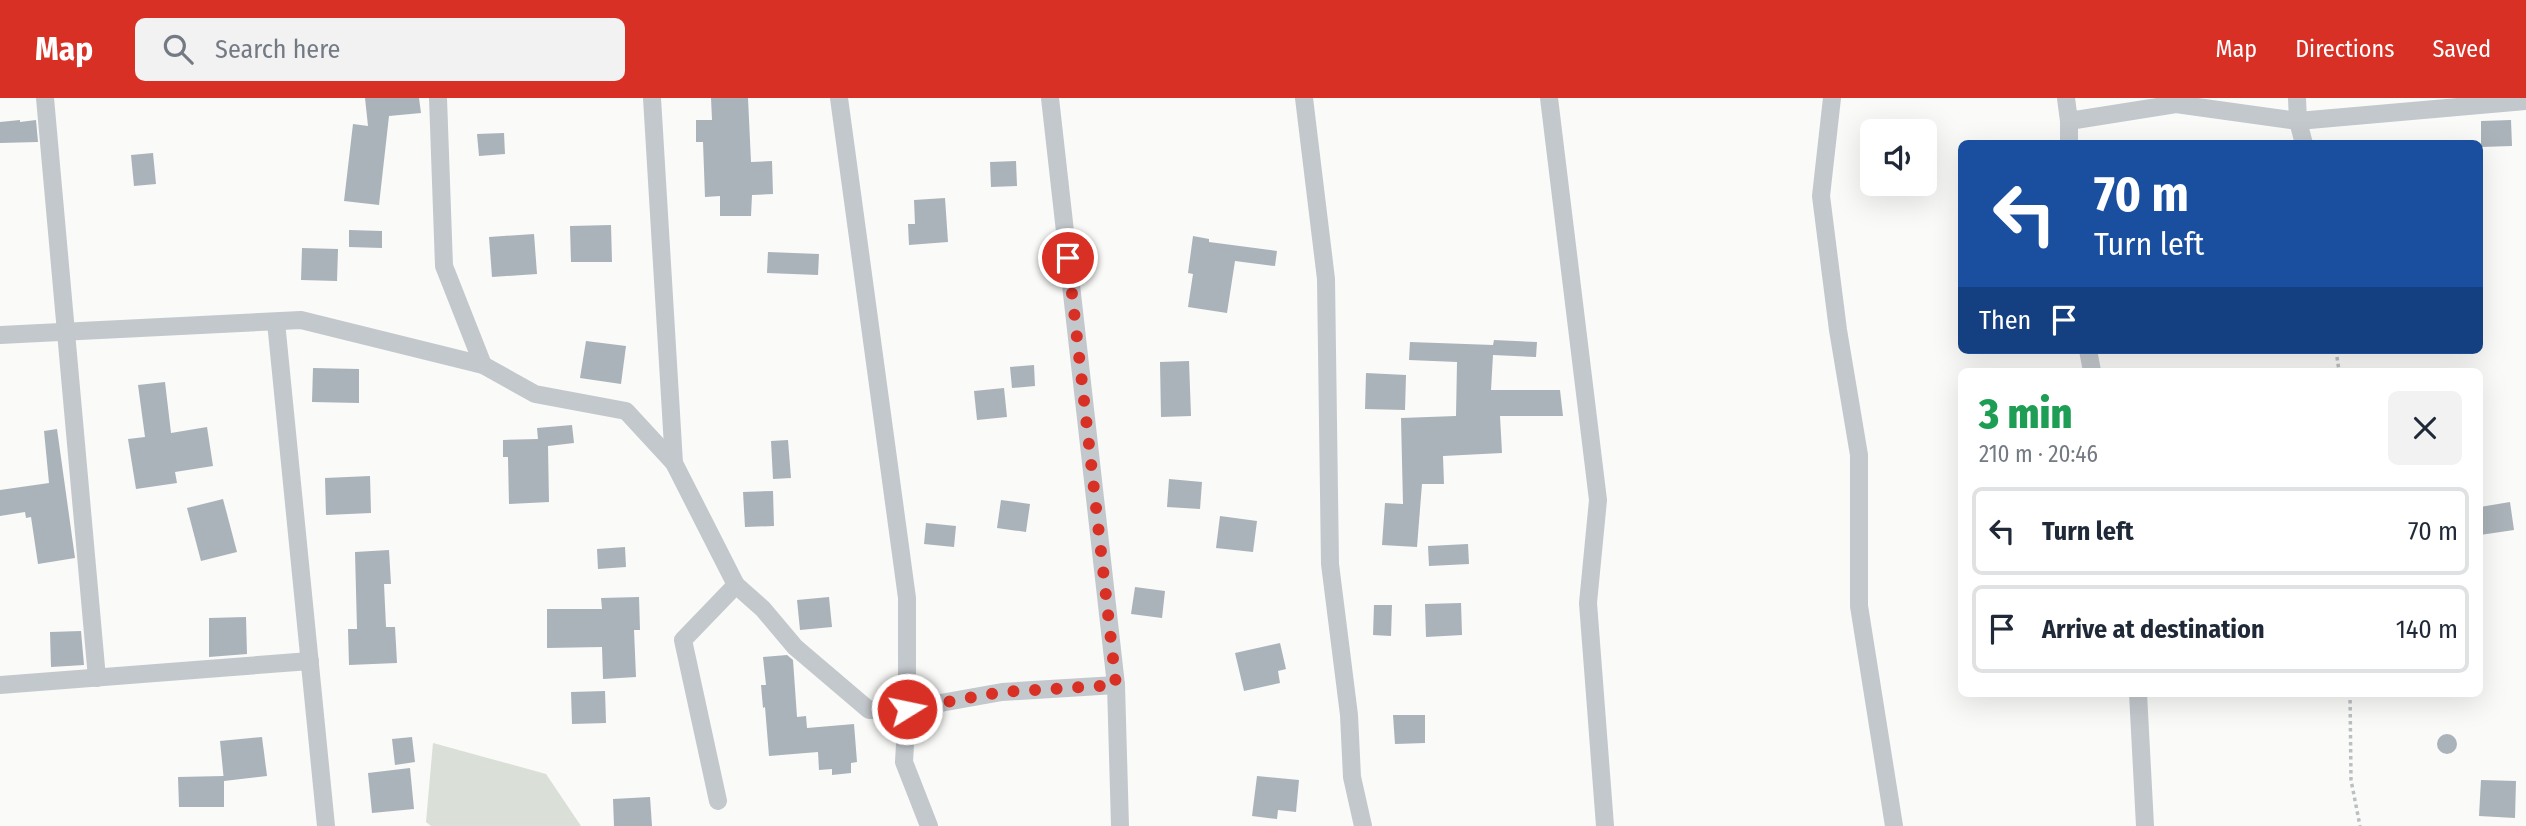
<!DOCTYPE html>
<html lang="en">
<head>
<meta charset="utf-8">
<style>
  :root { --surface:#fff; --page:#f2f2f3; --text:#1f2937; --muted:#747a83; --line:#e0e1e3; --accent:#d93025 }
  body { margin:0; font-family:"Fira Sans Condensed",sans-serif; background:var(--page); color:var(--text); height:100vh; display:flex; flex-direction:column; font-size:26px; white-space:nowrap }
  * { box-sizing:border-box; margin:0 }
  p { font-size:23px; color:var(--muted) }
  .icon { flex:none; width:38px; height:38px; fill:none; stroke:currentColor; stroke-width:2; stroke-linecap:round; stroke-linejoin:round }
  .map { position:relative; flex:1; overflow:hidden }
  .side { position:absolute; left:1958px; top:270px; width:525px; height:329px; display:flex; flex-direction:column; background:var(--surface); border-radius:10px; box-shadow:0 7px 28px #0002 }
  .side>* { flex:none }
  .banner { position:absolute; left:1958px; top:42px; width:525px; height:214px; border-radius:10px; box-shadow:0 7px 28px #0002; background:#1a4fa0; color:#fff; overflow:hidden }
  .tools { position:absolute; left:1860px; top:21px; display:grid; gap:14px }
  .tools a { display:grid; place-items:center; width:77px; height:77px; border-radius:10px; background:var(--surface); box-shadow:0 7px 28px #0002; font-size:35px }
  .pin { position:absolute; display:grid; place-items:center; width:60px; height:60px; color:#fff; margin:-30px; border:4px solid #fff; border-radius:50%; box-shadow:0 2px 7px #0007 }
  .me { position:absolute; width:77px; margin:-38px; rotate:80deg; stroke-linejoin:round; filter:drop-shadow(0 0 5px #0008) }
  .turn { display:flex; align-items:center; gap:24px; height:147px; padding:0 21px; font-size:32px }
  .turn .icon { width:91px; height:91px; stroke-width:2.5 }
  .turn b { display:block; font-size:49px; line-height:60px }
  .then { display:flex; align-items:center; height:66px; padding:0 21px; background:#0003; gap:14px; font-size:26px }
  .round { display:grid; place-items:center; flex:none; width:74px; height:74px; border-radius:10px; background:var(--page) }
  .headline { display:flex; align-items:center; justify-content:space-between; height:119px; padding:0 21px }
  h1 { font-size:42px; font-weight:800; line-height:52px; color:#1e9e55 }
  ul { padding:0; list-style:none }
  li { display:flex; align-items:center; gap:21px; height:88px; margin:0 14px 10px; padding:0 7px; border:4px solid var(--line); border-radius:10px }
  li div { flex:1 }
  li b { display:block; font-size:26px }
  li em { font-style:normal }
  header { display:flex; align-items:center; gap:42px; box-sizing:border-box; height:98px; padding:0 35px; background:var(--accent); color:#fff }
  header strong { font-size:33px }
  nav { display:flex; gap:38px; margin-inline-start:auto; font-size:24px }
  .search { width:490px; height:63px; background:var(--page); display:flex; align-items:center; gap:18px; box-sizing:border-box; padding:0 24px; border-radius:10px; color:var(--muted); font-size:26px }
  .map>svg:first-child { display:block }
</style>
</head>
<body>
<header>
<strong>Map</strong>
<div class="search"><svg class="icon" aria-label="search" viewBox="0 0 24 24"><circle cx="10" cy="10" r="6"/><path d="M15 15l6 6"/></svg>Search here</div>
<nav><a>Map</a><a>Directions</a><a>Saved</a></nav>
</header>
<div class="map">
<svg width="2526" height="728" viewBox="0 0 2526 728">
  <rect width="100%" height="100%" fill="#fafaf8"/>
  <polygon fill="#dadfd7" points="433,645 546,676 581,728 431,728 426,724"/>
  <g fill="#aab3b9">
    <polygon points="365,0 419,0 421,15 389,18 379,107 344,103 353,26 368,28"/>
    <polygon points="711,0 748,0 751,64 772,63 773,96 752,97 751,118 720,118 720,98 705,99 703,44 696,44 696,22 712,22"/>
    <polygon points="20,22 20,24 36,22 38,44 0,45 0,24"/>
    <polygon points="2511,22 2512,48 2481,49 2481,23"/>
    <polygon points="504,35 505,56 479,58 477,36"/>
    <polygon points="153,55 156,86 134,88 131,57"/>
    <polygon points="1016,63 1017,88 991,89 990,64"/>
    <polygon points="945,100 948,144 909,147 908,126 915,126 914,102"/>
    <polygon points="611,127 612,164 571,164 570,128"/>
    <polygon points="349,132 382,133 382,150 349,149"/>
    <polygon points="534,136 537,176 492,179 489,139"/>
    <polygon points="1193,138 1209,141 1209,144 1277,153 1275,168 1235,163 1227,215 1188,209 1193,176 1188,175"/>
    <polygon points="302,150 338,151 337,183 301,182"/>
    <polygon points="768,154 819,156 818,177 767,175"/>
    <polygon points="1494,242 1537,244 1536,259 1493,257 1491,292 1560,292 1563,318 1500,318 1502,355 1443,358 1444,386 1422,386 1417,449 1382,447 1385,405 1403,406 1401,320 1456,318 1457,264 1409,262 1410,244 1493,247"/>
    <polygon points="586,243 626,248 621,286 580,280"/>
    <polygon points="1189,263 1191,318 1161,319 1160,264"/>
    <polygon points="1034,267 1035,288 1012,290 1010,269"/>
    <polygon points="313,270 359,271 359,305 312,304"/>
    <polygon points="1366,275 1406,277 1405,312 1365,311"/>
    <polygon points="165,284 171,335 207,329 213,368 175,374 177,385 136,391 128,341 145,339 138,287"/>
    <polygon points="1004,290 1007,319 977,322 974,293"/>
    <polygon points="572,327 574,345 548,348 549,404 509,406 508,359 503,359 503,342 538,341 537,330"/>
    <polygon points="57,331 75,460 38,466 31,419 26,420 25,414 0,418 0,392 49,385 44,333"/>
    <polygon points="788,342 791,380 773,381 771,343"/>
    <polygon points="370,378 371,415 326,417 325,380"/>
    <polygon points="1169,381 1202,384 1200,411 1167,409"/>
    <polygon points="773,393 774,428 745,429 743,394"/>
    <polygon points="223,401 237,454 201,463 187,410"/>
    <polygon points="1001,402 1030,406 1026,434 997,430"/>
    <polygon points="2510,404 2514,432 2480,437 2480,409"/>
    <polygon points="1220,418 1257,423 1253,454 1216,450"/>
    <polygon points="926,425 956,428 954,449 924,446"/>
    <polygon points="1468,446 1469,466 1429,468 1428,448"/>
    <polygon points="625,449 626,469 598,471 597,451"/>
    <polygon points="389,452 391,486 384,486 386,529 395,529 397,565 349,567 348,531 357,531 355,454"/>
    <polygon points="1135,489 1165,493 1162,520 1131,516"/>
    <polygon points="639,499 640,532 634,532 636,579 603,581 602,549 547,550 547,511 602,511 601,500"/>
    <polygon points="829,499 832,529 800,532 797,502"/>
    <polygon points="1461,505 1462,537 1426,539 1425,506"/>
    <polygon points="1374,507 1392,507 1391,538 1373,537"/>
    <polygon points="246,519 247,556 209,559 209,520"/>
    <polygon points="81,533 84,567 51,569 50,534"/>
    <polygon points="1280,545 1286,571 1278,573 1280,585 1244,593 1235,555"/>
    <polygon points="787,557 793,562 797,619 806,618 807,630 854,626 857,664 851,665 851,675 832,677 832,671 819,672 818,654 769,658 765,609 763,610 761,587 766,587 763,559"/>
    <polygon points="605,593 606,625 572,626 571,594"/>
    <polygon points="1393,617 1425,617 1425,645 1395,646"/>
    <circle cx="2447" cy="646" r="10"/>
    <polygon points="262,639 267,678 224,683 220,643"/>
    <polygon points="412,639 415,664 395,667 392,641"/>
    <polygon points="410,670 414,711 372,715 368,675"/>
    <polygon points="224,678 224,709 179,709 178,679"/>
    <polygon points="1257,678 1299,682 1296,714 1278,712 1277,721 1252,718"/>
    <polygon points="2481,682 2516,683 2515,720 2479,718"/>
    <polygon points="650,699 652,728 614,728 613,701"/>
  </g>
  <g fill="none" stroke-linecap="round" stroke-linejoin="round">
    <g stroke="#bbbfc2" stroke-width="3.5" stroke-dasharray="3.5 3.5" stroke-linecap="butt">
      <polyline points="2336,252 2339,273"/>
      <polyline points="2350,595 2351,682 2360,728"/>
    </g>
    <g stroke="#c3c8cc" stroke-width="18">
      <polyline points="45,0 97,580"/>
      <polyline points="438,0 444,168 483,267"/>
      <polyline points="652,0 674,365"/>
      <polyline points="839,0 907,500 907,611 904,664 929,728"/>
      <polyline points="1050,0 1116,587 1120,728"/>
      <polyline points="1304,0 1326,181 1330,466 1349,617 1352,679 1363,728"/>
      <polyline points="1549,0 1598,402 1588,505 1605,728"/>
      <polyline points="1832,0 1821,98 1838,232 1859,357 1859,508 1894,728"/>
      <polyline points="2066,0 2069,23 2176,6 2298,23 2304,46"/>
      <polyline points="2297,0 2298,23 2526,3"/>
      <polyline points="2069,46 2069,23"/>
      <polyline points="276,224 326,728"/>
      <polyline points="0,237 301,222 483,267 535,296 626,313 674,365 736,487 683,542 718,703"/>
      <polyline points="2088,252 2092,273"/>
      <polyline points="736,487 763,511 795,549 869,612 907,611 1002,594 1116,587"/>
      <polyline points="0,587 310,563"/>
      <polyline points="2138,595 2145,728"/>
    </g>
  </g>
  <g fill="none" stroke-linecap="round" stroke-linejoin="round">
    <polyline stroke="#d93025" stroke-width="12" stroke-dasharray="0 21.6" points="907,611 1002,594 1116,587 1068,160"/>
  </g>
</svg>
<div class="tools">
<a><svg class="icon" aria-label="sound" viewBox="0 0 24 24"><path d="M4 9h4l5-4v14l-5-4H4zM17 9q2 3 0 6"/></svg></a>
</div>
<div class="pin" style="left:1068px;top:160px;background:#d93025"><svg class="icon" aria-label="arrive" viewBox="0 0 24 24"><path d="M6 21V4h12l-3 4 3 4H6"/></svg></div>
<svg class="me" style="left:907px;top:611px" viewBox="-20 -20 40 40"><circle r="17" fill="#d93025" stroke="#fff" stroke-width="3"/><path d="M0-11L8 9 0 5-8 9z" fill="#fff"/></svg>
<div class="banner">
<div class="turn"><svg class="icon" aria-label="left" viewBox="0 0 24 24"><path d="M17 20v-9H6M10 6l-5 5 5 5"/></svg><div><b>70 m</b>Turn left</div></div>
<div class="then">Then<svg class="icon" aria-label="arrive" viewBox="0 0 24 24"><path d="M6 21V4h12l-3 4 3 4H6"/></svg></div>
</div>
<section class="side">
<div class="headline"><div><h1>3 min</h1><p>210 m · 20:46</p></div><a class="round"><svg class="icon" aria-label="close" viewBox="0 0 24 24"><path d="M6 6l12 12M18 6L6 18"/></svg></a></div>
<ul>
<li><svg class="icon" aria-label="left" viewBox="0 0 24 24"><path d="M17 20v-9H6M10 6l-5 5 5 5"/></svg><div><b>Turn left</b></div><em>70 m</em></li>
<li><svg class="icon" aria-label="arrive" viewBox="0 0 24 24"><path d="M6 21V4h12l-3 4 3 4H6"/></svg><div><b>Arrive at destination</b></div><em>140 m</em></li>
</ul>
</section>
</div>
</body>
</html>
